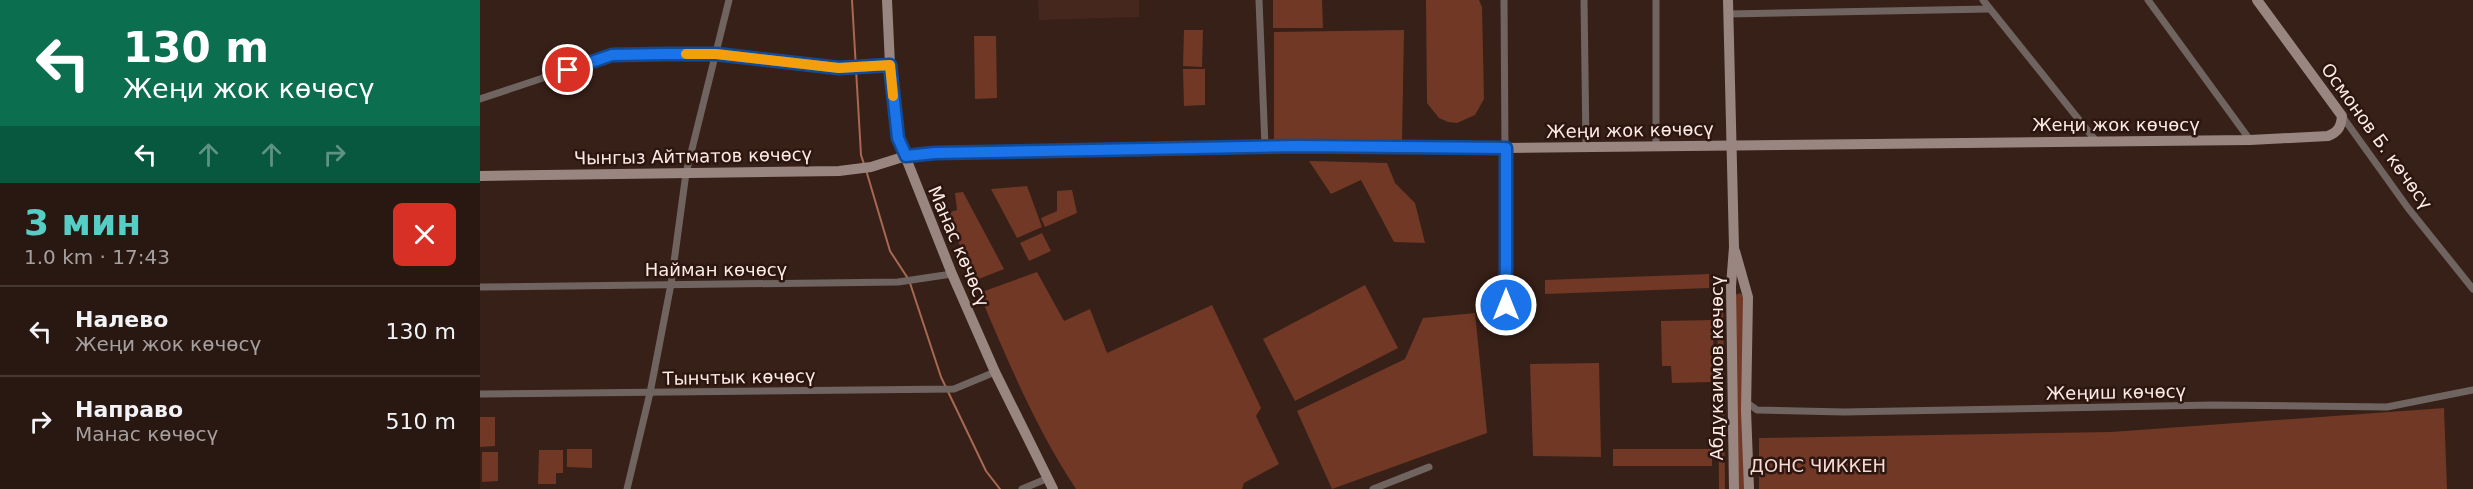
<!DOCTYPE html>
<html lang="ru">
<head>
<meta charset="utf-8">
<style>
  :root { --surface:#291812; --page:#31211b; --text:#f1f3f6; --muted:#a5a09f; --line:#453732; --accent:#55cec5 }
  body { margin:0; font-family:"DejaVu Sans",sans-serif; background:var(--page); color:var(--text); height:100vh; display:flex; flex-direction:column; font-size:22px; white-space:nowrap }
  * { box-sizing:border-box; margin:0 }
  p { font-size:20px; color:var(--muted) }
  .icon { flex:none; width:33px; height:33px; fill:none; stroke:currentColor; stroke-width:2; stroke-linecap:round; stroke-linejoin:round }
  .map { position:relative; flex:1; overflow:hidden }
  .panel { display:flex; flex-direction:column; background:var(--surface); width:480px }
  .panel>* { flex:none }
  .top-card { background:#0b6e4f; color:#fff; overflow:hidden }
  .pin { position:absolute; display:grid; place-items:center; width:51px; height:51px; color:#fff; margin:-26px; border:3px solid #fff; border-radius:50%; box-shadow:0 2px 6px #0007 }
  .me { position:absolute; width:66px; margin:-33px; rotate:0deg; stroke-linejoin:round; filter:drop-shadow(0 0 4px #0008) }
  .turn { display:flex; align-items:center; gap:21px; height:126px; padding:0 24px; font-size:27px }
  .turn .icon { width:78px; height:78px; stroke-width:2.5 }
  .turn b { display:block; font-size:42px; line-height:51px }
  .lanes { display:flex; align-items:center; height:57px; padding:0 24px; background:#0003; justify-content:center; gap:30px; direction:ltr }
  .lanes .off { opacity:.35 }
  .round { display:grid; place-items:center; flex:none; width:63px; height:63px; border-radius:9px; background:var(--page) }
  .summary { display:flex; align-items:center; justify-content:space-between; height:102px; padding:0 24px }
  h1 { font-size:36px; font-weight:700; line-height:45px; color:var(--accent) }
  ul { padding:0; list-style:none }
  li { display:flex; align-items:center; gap:18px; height:90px; padding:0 24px; border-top:2px solid var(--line) }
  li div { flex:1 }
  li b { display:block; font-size:22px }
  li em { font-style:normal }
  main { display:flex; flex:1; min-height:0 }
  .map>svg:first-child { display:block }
</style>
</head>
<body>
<main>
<section class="panel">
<div class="top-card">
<div class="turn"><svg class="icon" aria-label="left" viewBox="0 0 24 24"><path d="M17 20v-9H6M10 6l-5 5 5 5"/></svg><div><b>130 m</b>Жеңи жок көчөсү</div></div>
<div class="lanes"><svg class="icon" aria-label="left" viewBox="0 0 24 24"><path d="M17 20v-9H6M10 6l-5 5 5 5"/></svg><svg class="icon off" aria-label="ahead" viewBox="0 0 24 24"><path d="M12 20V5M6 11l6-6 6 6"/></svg><svg class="icon off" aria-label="ahead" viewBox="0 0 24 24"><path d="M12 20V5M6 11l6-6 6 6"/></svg><svg class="icon off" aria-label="right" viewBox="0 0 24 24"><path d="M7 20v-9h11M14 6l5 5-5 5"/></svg></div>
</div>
<div class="summary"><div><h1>3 мин</h1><p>1.0 km · 17:43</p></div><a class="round" style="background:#d93025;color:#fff"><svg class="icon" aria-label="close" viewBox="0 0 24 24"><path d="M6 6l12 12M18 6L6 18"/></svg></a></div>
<ul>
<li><svg class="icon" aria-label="left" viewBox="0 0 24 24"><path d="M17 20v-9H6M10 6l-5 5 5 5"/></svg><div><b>Налево</b><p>Жеңи жок көчөсү</p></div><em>130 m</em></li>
<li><svg class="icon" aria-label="right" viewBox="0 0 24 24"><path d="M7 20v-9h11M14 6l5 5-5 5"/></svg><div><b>Направо</b><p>Манас көчөсү</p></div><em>510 m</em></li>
</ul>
</section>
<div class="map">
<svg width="1993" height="489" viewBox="0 0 1993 489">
  <rect width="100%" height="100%" fill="#372018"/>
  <polygon fill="#45271e" points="558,0 659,0 659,17 559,20"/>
  <g fill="#703825">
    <polygon points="793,0 842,0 843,28 793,28"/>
    <polygon points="946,0 999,0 1002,7 1004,99 995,115 977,123 968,122 959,118 947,103"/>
    <polygon points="704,30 723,30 722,67 703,66"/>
    <polygon points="924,30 922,141 794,145 794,32"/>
    <polygon points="494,36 516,36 517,98 495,99"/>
    <polygon points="703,69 725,69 725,105 704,106"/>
    <polygon points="829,161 907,163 915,183 935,203 945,243 914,242 881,180 851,194"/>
    <polygon points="547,186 562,227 537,238 511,189"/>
    <polygon points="592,190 597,213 565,227 561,218 577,211 577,191"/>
    <polygon points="483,192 524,269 494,281 467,213 477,210 475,193"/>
    <polygon points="562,233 571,251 549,261 540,243"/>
    <path d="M557 272 584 321 610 309 627 353 732 305 781 408 776 416 799 464 764 483 762 489H596C555 427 528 361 499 293Z"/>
    <polygon points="1229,274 1229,288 1065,294 1065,280"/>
    <polygon points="885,285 918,348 815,401 783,339"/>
    <polygon points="1243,292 1245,489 1239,489 1237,293"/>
    <polygon points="1260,293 1263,296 1265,489 1257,489 1255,295"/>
    <polygon points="995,313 1007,433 852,489 817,411 925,359 943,318"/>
    <polygon points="1233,320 1234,382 1192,383 1191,366 1182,366 1181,321"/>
    <polygon points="1119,363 1121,457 1053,456 1050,364"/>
    <polygon points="1964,408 1967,489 1279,489 1279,438 1631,432"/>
    <polygon points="0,417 15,417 15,446 0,447"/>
    <polygon points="87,449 112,449 112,468 87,467"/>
    <rect x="1133" y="449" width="99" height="17"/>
    <polygon points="59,450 83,450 83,473 76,473 76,484 58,484"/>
    <polygon points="2,452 18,452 18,481 2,482"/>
  </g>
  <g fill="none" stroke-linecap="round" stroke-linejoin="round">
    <g stroke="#a86851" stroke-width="2">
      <polyline points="372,0 381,155 384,164"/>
      <polyline points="386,170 410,251 429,280 461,377 506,471 520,489"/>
    </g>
    <g stroke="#706460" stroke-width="7">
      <polyline points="779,0 785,146"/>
      <polyline points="1024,0 1026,305"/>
      <polyline points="1104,0 1106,146"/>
      <polyline points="1176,0 1176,145"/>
      <polyline points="1503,0 1616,141"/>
      <polyline points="1668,0 1770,140"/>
      <polyline points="1248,14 1509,9"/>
      <polyline points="0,99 132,55 236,54 359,68 410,65"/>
      <polyline points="1862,116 1928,208 1993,289"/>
      <polyline points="0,287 418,282 472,274"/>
      <polyline points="0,394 474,389 515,372"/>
      <polyline points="1266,402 1277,410 1364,412 1733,405 1907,407 1993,390"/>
      <polyline points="147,489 170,393 191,284 206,173 249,0"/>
      <polyline points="542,489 566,479"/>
      <polyline points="893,489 949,467"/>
    </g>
    <g stroke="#9a8680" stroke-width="10">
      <polyline points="407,0 410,65 418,138 472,274 515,372 573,489"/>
      <polyline points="1248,0 1254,247 1251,286 1254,489"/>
      <path d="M0 176 359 171 391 167 426 156 480 153 817 146 1026 148 1770 140 1848 136C1858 132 1861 127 1862 116L1777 0"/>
      <polyline points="1255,251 1268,297 1266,410 1269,489"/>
    </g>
  </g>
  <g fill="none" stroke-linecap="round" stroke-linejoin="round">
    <g stroke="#114b97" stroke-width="15">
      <polyline id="route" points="88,70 132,55 186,54 236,54 359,68 410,65 418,138 426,156 455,153 817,146 1026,148 1026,305"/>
    </g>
    <use href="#route" stroke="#1a73e8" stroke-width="10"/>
    <polyline stroke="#f59e0b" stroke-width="10" points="206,54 236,54 359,68 410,65 413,96"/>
  </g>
  <g text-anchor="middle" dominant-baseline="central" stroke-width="5" stroke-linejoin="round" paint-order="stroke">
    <g font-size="18" fill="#fbeae5" stroke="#2c160f">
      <text x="1636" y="124">Жеңи жок көчөсү</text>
      <text transform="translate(1150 130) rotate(-1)">Жеңи жок көчөсү</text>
      <text transform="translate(1897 136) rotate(54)">Осмонов Б. көчөсү</text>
      <text transform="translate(213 156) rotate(-1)">Чынгыз Айтматов көчөсү</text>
      <text transform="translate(479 246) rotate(67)">Манас көчөсү</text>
      <text x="236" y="269">Найман көчөсү</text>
      <text transform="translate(1236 368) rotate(-90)">Абдукаимов көчөсү</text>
      <text transform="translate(259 377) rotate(-1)">Тынчтык көчөсү</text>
      <text transform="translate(1636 392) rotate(-1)">Жеңиш көчөсү</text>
    </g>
    <g font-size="18" fill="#f5dbd3" stroke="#2c160f">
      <text x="1338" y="465">ДОНС ЧИККЕН</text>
    </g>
  </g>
</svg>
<div class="pin" style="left:88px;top:70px;background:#d93025"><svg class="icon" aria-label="arrive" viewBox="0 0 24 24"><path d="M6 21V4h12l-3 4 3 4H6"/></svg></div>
<svg class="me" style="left:1026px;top:305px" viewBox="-20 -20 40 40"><circle r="17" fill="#1a73e8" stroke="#fff" stroke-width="3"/><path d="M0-11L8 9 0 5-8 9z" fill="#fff"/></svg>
</div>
</main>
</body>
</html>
